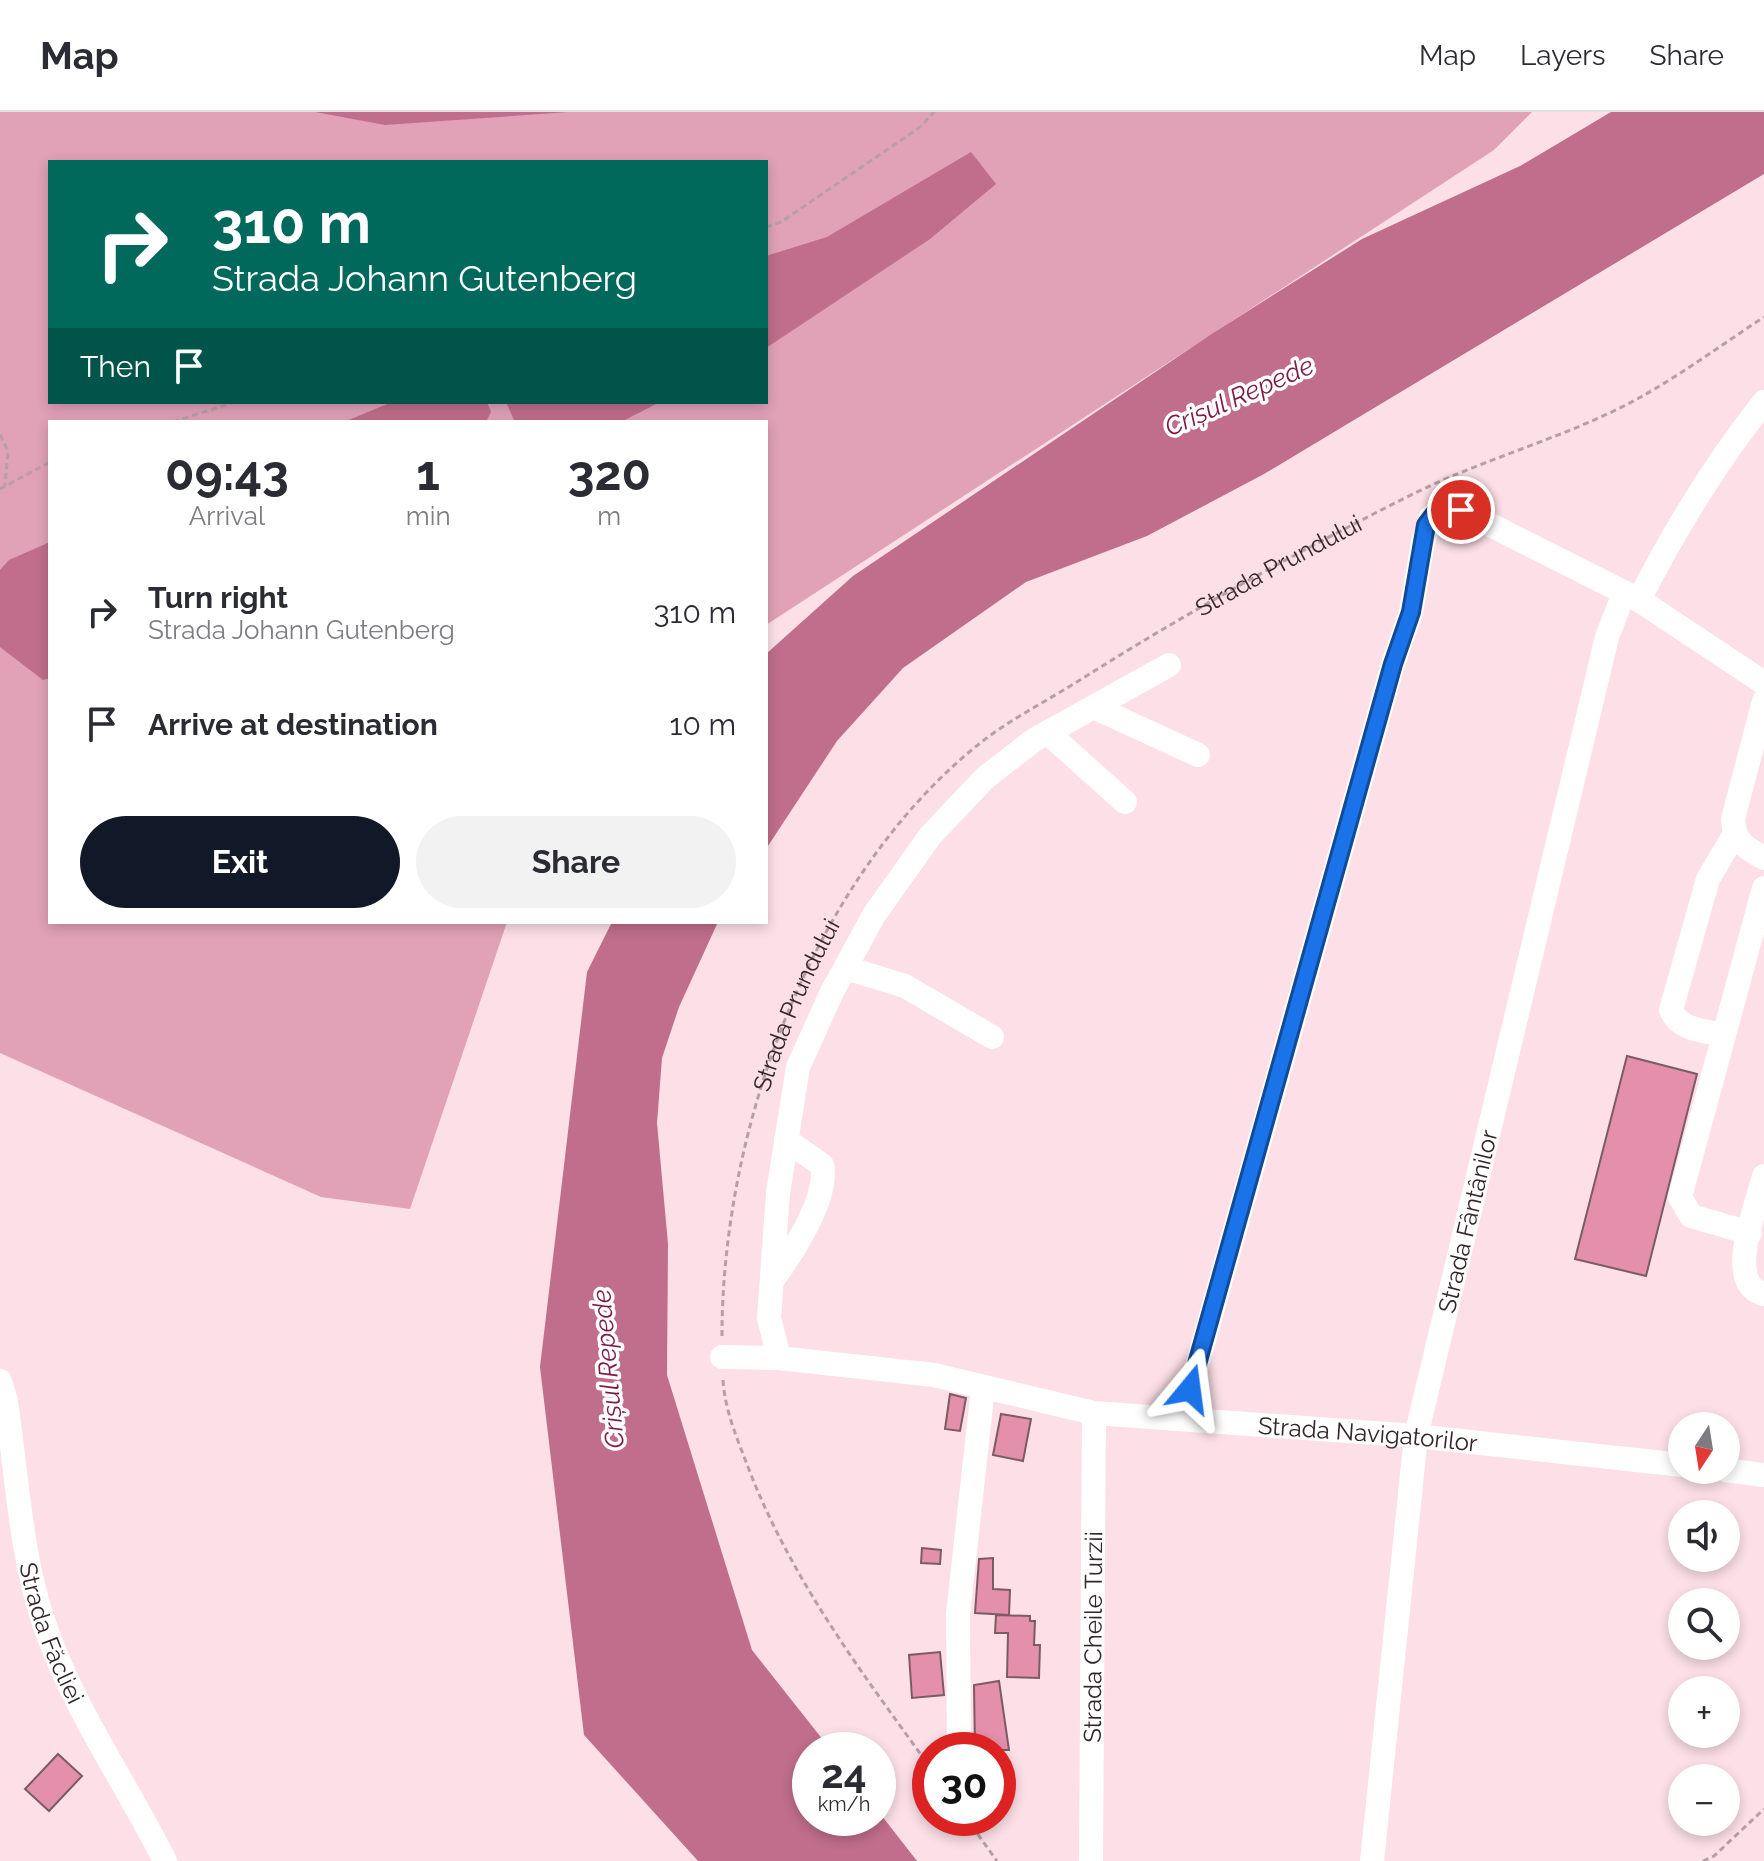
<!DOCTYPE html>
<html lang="en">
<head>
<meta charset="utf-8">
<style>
  :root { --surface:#fff; --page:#f2f2f3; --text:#2b2b33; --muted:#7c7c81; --line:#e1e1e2; --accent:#111827 }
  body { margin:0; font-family:Raleway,sans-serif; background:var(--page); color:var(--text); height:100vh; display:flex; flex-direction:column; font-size:30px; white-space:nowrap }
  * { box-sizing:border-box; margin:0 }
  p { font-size:26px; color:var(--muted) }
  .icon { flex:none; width:44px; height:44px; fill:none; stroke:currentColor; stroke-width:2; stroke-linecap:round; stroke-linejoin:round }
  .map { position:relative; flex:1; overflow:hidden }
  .panel { position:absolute; left:48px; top:308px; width:720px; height:504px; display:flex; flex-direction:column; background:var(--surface); border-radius:0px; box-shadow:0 4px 12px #0003 }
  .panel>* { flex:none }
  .banner { position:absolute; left:48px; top:48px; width:720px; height:244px; border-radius:0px; box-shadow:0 4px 12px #0003; background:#00695c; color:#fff; overflow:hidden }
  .needle { width:52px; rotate:192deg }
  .controls { position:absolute; left:1668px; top:1300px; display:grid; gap:16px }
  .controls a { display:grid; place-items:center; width:72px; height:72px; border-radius:50%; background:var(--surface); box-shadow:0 4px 12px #0003; font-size:40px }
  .speed { position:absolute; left:792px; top:1620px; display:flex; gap:16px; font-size:40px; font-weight:700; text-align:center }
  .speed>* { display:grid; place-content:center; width:104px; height:104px; border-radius:50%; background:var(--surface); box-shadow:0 4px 12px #0003; line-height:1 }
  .speed small { font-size:20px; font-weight:400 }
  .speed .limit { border:12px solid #d22; background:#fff; color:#111 }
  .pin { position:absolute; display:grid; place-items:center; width:68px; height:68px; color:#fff; margin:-34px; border:4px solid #fff; border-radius:50%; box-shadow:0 2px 8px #0007 }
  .me { position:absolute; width:88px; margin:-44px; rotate:16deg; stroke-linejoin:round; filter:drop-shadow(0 0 6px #0008) }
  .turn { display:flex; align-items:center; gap:28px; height:168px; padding:0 32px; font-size:36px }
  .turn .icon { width:104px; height:104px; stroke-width:2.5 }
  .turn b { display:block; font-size:56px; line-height:68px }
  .then { display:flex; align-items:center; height:76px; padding:0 32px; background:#0003; gap:16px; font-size:30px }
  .eta { display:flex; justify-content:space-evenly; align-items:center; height:136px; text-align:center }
  .eta b { font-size:48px; font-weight:700; line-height:56px }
  .button { display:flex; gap:16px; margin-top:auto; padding:16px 32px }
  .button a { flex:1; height:92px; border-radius:48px; background:var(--accent); color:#fff; font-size:32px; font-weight:700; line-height:92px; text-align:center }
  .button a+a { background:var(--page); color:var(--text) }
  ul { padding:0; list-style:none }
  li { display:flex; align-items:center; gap:24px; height:112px; padding:0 32px }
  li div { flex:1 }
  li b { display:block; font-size:30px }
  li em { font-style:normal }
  header { display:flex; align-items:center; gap:48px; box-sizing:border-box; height:112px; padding:0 40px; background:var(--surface); border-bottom:2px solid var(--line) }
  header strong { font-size:38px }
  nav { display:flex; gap:44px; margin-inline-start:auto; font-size:28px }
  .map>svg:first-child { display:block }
</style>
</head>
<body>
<header>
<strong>Map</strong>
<nav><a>Map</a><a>Layers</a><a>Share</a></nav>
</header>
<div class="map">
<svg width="1764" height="1749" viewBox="0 0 1764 1749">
  <rect width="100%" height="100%" fill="#fcdfe7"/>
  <path fill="#e1a1b6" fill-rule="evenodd" d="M0 0H1532L1494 38 766 513V310H50V810H507L410 1097 321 1085 0 941ZM50 50H766V290H50Z"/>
  <g fill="#c06e8b">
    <polygon points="315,0 569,0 385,13"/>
    <polygon points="1611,0 1764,0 1764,62 1264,362 1147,424 1026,470 903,556 837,629 766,737 766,542 853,464 1210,223 1362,127 1520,54"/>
    <polygon points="971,40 996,72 930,127 766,236 766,144 827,125"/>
    <polygon points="392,290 487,290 491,300 486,310 344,310"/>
    <polygon points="506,290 660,290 621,310 515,310"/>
    <polygon points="50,430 50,566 43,568 0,535 0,458 9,448"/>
    <polygon points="612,810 718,810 679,895 662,946 657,1011 668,1132 667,1263 752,1538 831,1638 810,1638 810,1706 878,1706 878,1699 917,1749 698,1749 584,1623 540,1255 587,860"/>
  </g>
  <g fill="#e48fac" stroke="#7b5c65" stroke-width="2">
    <polygon points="1627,944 1697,962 1646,1164 1575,1147"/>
    <polygon points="950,1282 966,1286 960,1319 945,1317"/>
    <polygon points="1001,1302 1031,1307 1023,1349 993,1343"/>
    <polygon points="922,1436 941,1438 940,1452 921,1451"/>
    <polygon points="993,1446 993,1477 1010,1478 1009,1503 975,1501 979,1447"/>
    <polygon points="996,1503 1030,1504 1030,1509 1035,1509 1034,1533 1040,1533 1039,1566 1007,1565 1008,1521 995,1521"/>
    <polygon points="940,1540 944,1583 912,1586 909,1543"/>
    <polygon points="999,1569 1009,1638 975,1638 974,1573"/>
    <polygon points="58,1642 82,1664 49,1699 25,1677"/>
  </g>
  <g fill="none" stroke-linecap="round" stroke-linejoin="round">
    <g stroke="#b79fa6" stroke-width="3" stroke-dasharray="6 4" stroke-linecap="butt">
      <polyline points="766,115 781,110 919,16 934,0"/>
      <polyline points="173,310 235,290"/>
      <polyline points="0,323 8,339 5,373"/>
      <polyline points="0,377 50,350"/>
      <path id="s1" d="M722 1224C722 1018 811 770 974 636 1005 610 1045 590 1080 568 1189 499 1299 439 1415 381 1486 346 1570 324 1639 286 1682 262 1723 232 1764 205"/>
      <path d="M723 1268C725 1299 737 1326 748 1355 790 1465 861 1560 930 1655"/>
      <polyline points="966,1706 997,1749"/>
      <polyline points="1703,1749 1714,1744 1764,1697"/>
    </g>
    <g stroke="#fff" stroke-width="24">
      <path d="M1639 488C1675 417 1714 353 1764 290"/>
      <path d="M1764 589 1733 707C1734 729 1745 736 1764 746"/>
      <polyline points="1096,596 1198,643"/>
      <polyline points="1048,621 1125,690"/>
      <polyline points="846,856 905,874 992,925"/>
      <path d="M1724 923C1704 919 1679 918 1671 898L1708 767 1734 723"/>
      <path d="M1764 1064C1757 1094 1723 1172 1764 1182"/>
      <polyline points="1750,1121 1691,1104 1680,1085 1764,776"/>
      <path d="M774 1166C793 1140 829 1085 822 1053L786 1028"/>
      <path id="s2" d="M722 1245 779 1246 934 1263 1094 1301 1416 1324 1682 1353"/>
      <polyline points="779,1246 769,1206 778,1081 798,955 832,880 874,803 930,724 985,666 1034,628 1169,553"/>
      <path id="s3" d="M0 1269 6 1289C17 1362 20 1441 44 1511 72 1595 125 1669 165 1749"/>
      <polyline points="1182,1307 1393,552 1411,500 1423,430 1431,405 1447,397 1461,398 1639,488 1764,571"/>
      <polyline points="1725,1358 1764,1363"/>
      <polyline points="959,1638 958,1502 983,1276"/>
      <path id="s4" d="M1091 1749 1094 1301"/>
      <path id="s5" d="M1372 1749 1416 1324 1607 525 1624 481"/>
    </g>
  </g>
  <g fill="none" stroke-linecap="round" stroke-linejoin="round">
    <g stroke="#114b97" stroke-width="20">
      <polyline id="route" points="1190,1277 1393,552 1411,500 1426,413 1436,400 1461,398"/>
    </g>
    <use href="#route" stroke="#1a73e8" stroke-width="14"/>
  </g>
  <g text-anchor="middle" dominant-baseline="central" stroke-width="7" stroke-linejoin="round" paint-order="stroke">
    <g font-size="24" fill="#332529" stroke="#fff">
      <text stroke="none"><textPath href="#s1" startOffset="1014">Strada Prundului</textPath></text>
      <text stroke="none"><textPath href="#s1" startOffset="342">Strada Prundului</textPath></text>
      <text stroke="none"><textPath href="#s5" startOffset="648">Strada Fântânilor</textPath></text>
      <text stroke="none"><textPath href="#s2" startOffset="652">Strada Navigatorilor</textPath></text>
      <text stroke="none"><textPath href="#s3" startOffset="258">Strada Făcliei</textPath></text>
      <text stroke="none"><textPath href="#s4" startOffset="224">Strada Cheile Turzii</textPath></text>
    </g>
    <g font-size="26" font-style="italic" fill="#7e1a47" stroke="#fff">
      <text transform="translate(1239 284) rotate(-24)">Crișul Repede</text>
      <text transform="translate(608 1257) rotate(-95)">Crișul Repede</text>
    </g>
  </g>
</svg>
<div class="controls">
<a><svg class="needle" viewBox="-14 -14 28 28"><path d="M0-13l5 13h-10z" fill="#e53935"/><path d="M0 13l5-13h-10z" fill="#7c7c81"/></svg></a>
<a><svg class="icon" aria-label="sound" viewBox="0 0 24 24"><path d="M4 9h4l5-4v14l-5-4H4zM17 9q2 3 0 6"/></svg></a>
<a><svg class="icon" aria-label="search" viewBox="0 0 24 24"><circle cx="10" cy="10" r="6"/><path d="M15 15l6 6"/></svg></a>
<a>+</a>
<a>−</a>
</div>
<div class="speed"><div>24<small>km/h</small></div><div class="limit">30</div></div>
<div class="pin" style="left:1461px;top:398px;background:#d93025"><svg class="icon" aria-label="arrive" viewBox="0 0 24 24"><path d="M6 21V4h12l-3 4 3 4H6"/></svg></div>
<svg class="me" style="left:1190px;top:1277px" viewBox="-20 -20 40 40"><path d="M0-17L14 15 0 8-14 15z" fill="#1a73e8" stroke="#fff" stroke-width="4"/></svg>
<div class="banner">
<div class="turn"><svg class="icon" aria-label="right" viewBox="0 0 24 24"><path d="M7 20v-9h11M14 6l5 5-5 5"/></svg><div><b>310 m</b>Strada Johann Gutenberg</div></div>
<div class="then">Then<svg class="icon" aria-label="arrive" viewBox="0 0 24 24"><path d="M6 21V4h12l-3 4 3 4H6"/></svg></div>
</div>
<section class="panel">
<div class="eta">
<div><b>09:43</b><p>Arrival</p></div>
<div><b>1</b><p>min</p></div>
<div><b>320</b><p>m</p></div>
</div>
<ul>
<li><svg class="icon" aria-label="right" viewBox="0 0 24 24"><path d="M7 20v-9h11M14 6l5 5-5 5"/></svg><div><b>Turn right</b><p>Strada Johann Gutenberg</p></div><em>310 m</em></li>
<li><svg class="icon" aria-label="arrive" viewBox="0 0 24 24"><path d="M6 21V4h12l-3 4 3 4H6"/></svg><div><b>Arrive at destination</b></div><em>10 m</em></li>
</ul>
<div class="button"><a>Exit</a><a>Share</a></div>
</section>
</div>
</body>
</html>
